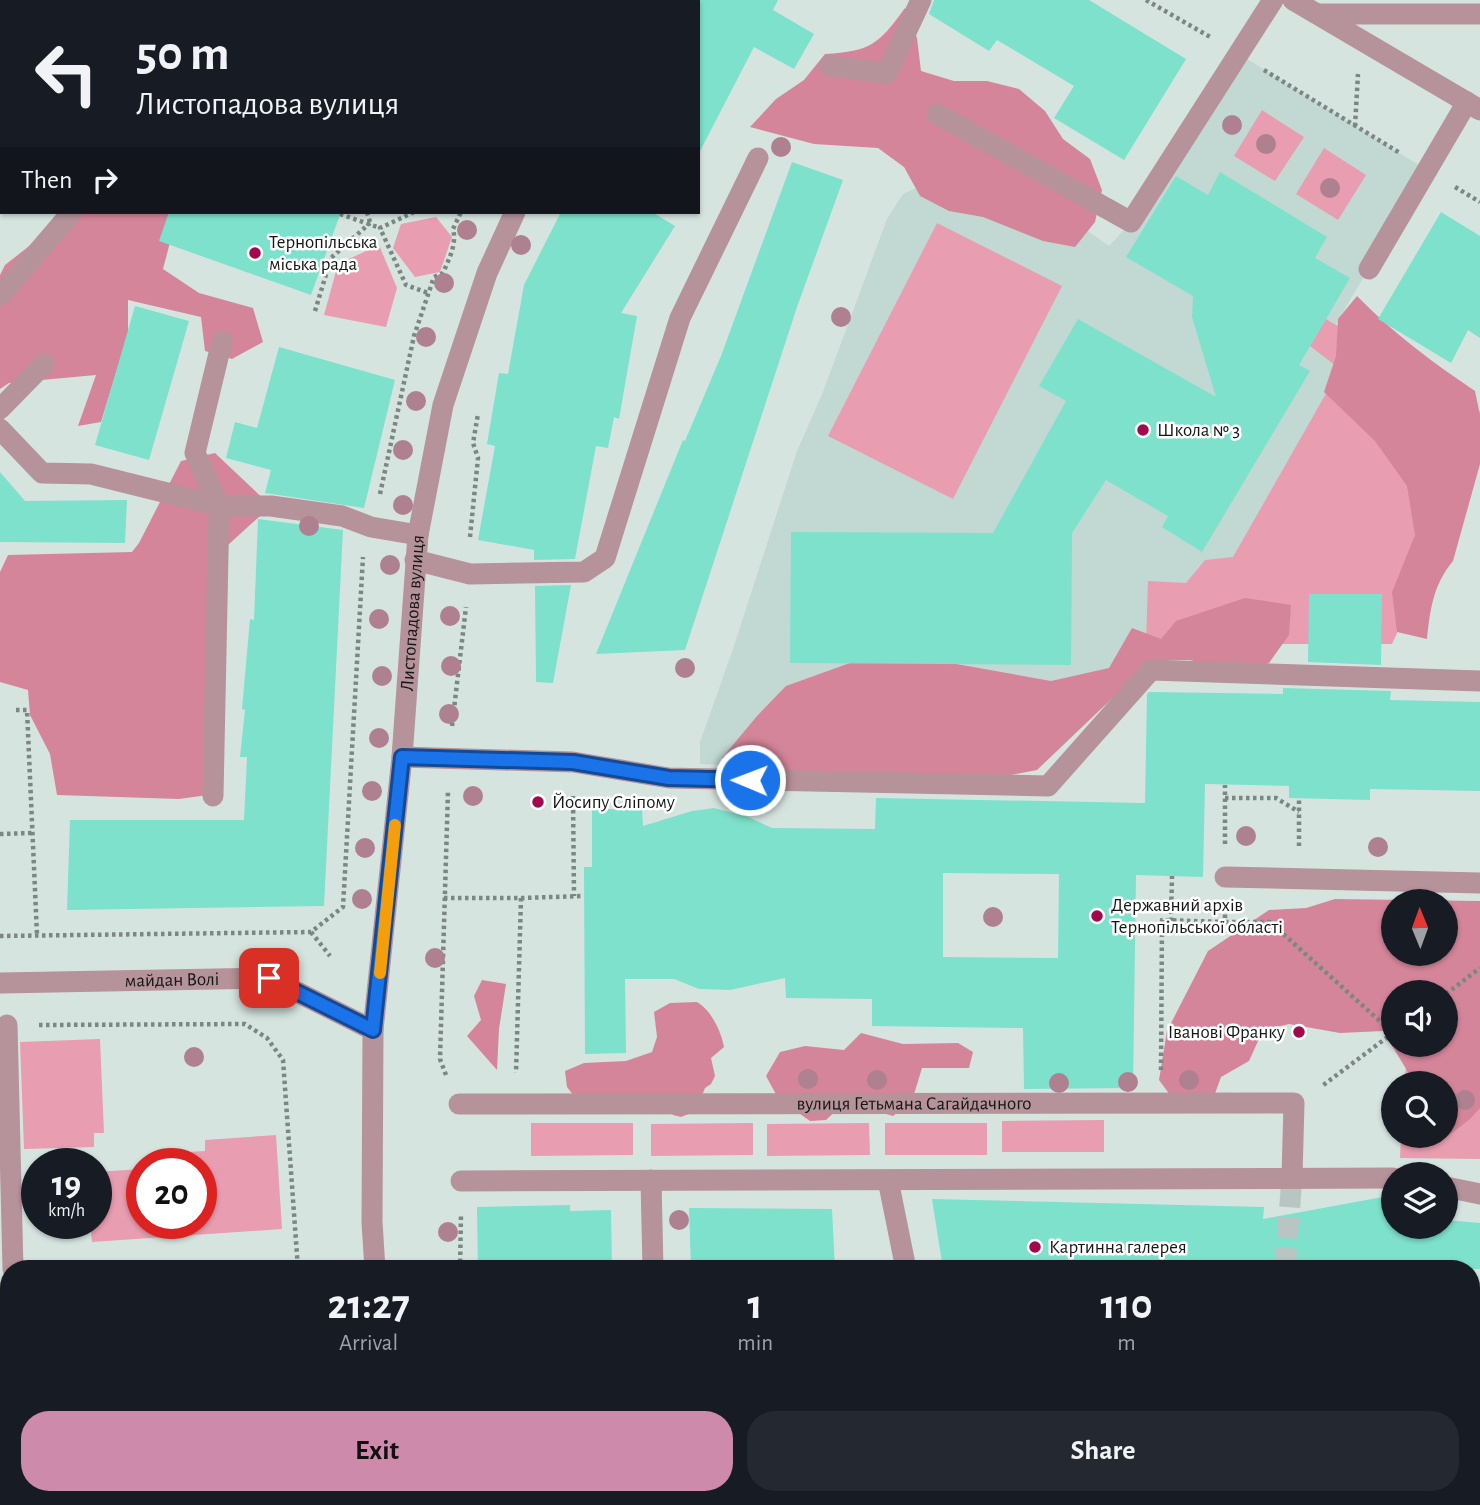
<!DOCTYPE html>
<html lang="en">
<head>
<meta charset="utf-8">
<style>
  :root { --surface:#171b24; --page:#242831; --text:#f1f3f6; --muted:#9ea1a6; --accent:#cd8aaa }
  body { margin:0; font-family:"Alegreya Sans",sans-serif; background:var(--page); color:var(--text); height:100vh; display:flex; flex-direction:column; font-size:26px; white-space:nowrap }
  * { box-sizing:border-box; margin:0 }
  p { font-size:23px; color:var(--muted) }
  .icon { flex:none; width:38px; height:38px; fill:none; stroke:currentColor; stroke-width:2; stroke-linecap:round; stroke-linejoin:round }
  .map { position:relative; flex:1; overflow:hidden }
  .details { position:absolute; left:0px; top:1260px; width:1480px; height:245px; display:flex; flex-direction:column; background:var(--surface); border-radius:28px 28px 0 0; box-shadow:0 2px 5px #0004 }
  .details>* { flex:none }
  .guide { position:absolute; left:0px; top:0px; width:700px; height:214px; box-shadow:0 2px 5px #0004; background:#171b24; color:var(--text); overflow:hidden }
  .needle { width:46px; rotate:359deg }
  .buttons { position:absolute; left:1381px; top:889px; display:grid; gap:14px }
  .buttons a { display:grid; place-items:center; width:77px; height:77px; border-radius:50%; background:var(--surface); box-shadow:0 2px 5px #0004; font-size:35px }
  .speed { position:absolute; left:21px; top:1148px; display:flex; gap:14px; font-size:35px; font-weight:700; text-align:center }
  .speed>* { display:grid; place-content:center; width:91px; height:91px; border-radius:50%; background:var(--surface); box-shadow:0 2px 5px #0004; line-height:1 }
  .speed small { font-size:18px; font-weight:400 }
  .speed .limit { border:10px solid #d22; background:#fff; color:#111 }
  .pin { position:absolute; display:grid; place-items:center; width:60px; height:60px; color:#fff; margin:-30px; border-radius:14px; box-shadow:0 4px 10px #0006 }
  .me { position:absolute; width:77px; margin:-38px; rotate:271deg; stroke-linejoin:round; filter:drop-shadow(0 0 5px #0008) }
  .turn { display:flex; align-items:center; gap:24px; height:147px; padding:0 21px; font-size:32px }
  .turn .icon { width:91px; height:91px; stroke-width:2.5 }
  .turn b { display:block; font-size:49px; line-height:60px }
  .then { display:flex; align-items:center; height:66px; padding:0 21px; background:#0003; gap:14px; font-size:26px }
  .eta { display:flex; justify-content:space-evenly; align-items:center; height:119px; text-align:center }
  .eta b { font-size:42px; font-weight:700; line-height:49px }
  .primary-button { display:flex; gap:14px; margin-top:auto; padding:14px 21px }
  .primary-button a { flex:1; height:80px; border-radius:28px; background:var(--accent); color:#111; font-size:28px; font-weight:700; line-height:80px; text-align:center }
  .primary-button a+a { background:var(--page); color:var(--text) }
  .map>svg:first-child { display:block }
</style>
</head>
<body>
<div class="map">
<svg width="1480" height="1505" viewBox="0 0 1480 1505">
  <rect width="100%" height="100%" fill="#d6e4e0"/>
  <polygon fill="#c2d9d3" points="1239,54 1427,170 1336,324 1480,412 1392,644 1146,644 1015,775 979,775 700,764 700,742 733,649 797,451 823,392 887,219 903,194 938,178 1071,219 1109,246 1131,222"/>
  <g fill="#e99db0">
    <polygon points="1262,110 1304,137 1275,181 1234,156"/>
    <polygon points="1324,148 1366,175 1338,220 1296,194"/>
    <polygon points="436,217 452,237 440,272 415,277 393,248 401,224"/>
    <polygon points="937,223 1062,286 953,499 828,436"/>
    <polygon points="379,245 397,288 386,327 324,315 338,264"/>
    <polygon points="1326,319 1480,412 1480,455 1392,644 1146,644 1148,581 1186,583 1205,560 1233,557 1340,369 1310,346"/>
    <polygon points="1480,968 1480,1159 1400,1158 1401,1136 1446,1136 1446,1083 1405,1083 1407,1045 1446,1045"/>
    <polygon points="100,1039 104,1133 94,1133 94,1147 24,1149 20,1042"/>
    <polygon points="1104,1120 1104,1152 1002,1152 1002,1121"/>
    <polygon points="531,1123 633,1123 633,1155 531,1156"/>
    <polygon points="753,1123 753,1155 651,1156 651,1124"/>
    <polygon points="869,1123 870,1155 767,1156 767,1124"/>
    <rect x="885" y="1123" width="102" height="32"/>
    <polygon points="276,1135 282,1229 92,1242 90,1223 96,1223 96,1172 142,1169 142,1223 201,1223 201,1164 169,1164 169,1153 205,1151 205,1140"/>
    <polygon points="9,1429 9,1496 166,1496 179,1505 0,1505 0,1430"/>
  </g>
  <g fill="#d4859a" fill-rule="evenodd">
    <path d="M905 8 917 38 921 71 954 81H987L1019 89 1045 111 1063 139 1090 159 1102 190 1095 222 1075 247 1043 241 983 217 949 211 920 196 904 167 878 148 814 144 750 127 776 99 804 80 825 54C871 51 878 45 905 8Z"/>
    <polygon points="66,212 170,212 173,231 163,269 199,293 253,308 263,342 232,359 205,351 201,317 128,300 128,333 101,422 78,426 96,375 9,383 0,389 0,275 5,265 51,229"/>
    <path d="M1357 296C1393 333 1432 362 1475 391L1480 415V464L1453 561C1433 585 1430 610 1427 639L1397 632 1392 592 1415 535 1407 486 1375 441 1324 392 1336 356 1338 319Z"/>
    <polygon points="215,453 271,506 217,555 208,795 179,799 57,795 50,754 30,715 28,690 0,682 0,572 8,555 132,552 139,543 181,461"/>
    <polygon points="1245,598 1291,605 1289,635 1269,663 1236,671 1190,660 1157,660 1123,688 1037,770 983,780 758,777 722,758 757,716 786,686 861,659 945,662 1051,681 1109,668 1132,628 1161,639 1176,621"/>
    <path d="M1335 899 1480 901V1108L1470 1119 1448 1136 1446 1135V1083H1408V1072L1383 1031 1340 1033 1289 1024 1263 1030 1249 1061 1221 1077 1213 1099 1182 1111 1159 1080 1167 1031 1208 951 1269 910 1306 908ZM1393 901H1446V954H1393ZM1393 992H1446V1045H1393Z"/>
    <polygon points="482,980 506,984 499,1029 497,1070 467,1036 481,1020 474,996"/>
    <path d="M697 1002C711 1010 721 1031 724 1047L711 1058 715 1076 711 1084 705 1088 696 1111 681 1117 673 1115 657 1096 577 1100 567 1087 565 1071 584 1063 626 1061 652 1052 657 1037 654 1012 670 1003Z"/>
    <polygon points="861,1033 903,1044 958,1043 973,1052 969,1068 922,1068 912,1101 893,1116 845,1102 826,1120 810,1121 778,1098 766,1076 780,1052 805,1046 844,1050"/>
    <polygon points="43,1496 289,1496 294,1505 18,1505"/>
    <polygon points="602,1496 774,1496 774,1505 603,1505"/>
  </g>
  <g fill="#7de1cb" fill-rule="evenodd">
    <polygon points="698,0 778,0 773,10 814,34 794,69 754,47 698,155"/>
    <polygon points="934,0 1089,0 1186,59 1124,160 1054,118 1074,86 997,40 989,51 929,14"/>
    <polygon points="792,162 843,180 797,307 685,650 596,654 683,440 685,441 721,356"/>
    <polygon points="1220,172 1327,237 1315,258 1350,278 1299,365 1310,371 1202,552 1162,527 1168,516 1106,480 1072,533 1071,665 790,663 791,532 993,533 1066,401 1039,386 1078,319 1216,397 1192,317 1193,296 1126,257 1176,176 1208,195"/>
    <polygon points="169,212 341,212 311,295 159,241"/>
    <polygon points="561,212 652,212 675,226 621,313 637,316 619,419 614,417 608,448 596,446 575,559 534,560 534,550 478,540 495,446 487,444 499,373 508,374 524,285"/>
    <polygon points="1441,212 1480,236 1480,338 1468,330 1451,363 1378,319"/>
    <polygon points="135,306 189,321 149,460 95,445"/>
    <polygon points="279,347 395,380 364,508 265,493 271,470 226,458 235,422 257,428"/>
    <polygon points="0,472 25,501 127,500 125,543 0,542"/>
    <polygon points="258,519 343,530 324,906 67,910 70,820 244,820 247,757 240,757 245,710 242,709 250,619 254,620"/>
    <polygon points="571,585 553,683 536,682 535,586"/>
    <polygon points="1309,594 1382,594 1381,665 1308,662"/>
    <path d="M1283 688 1391 691 1390 700 1480 702V791L1370 789V800L1289 798V786L1205 784 1203 877 1136 875 1133 1088 1024 1089 1023 1028 872 1026V999L786 998 785 978 730 990 699 989 674 979H625L626 1053 585 1054 584 867H592V809H642L643 826 692 811 714 808 748 817 772 828 875 829 876 798 1145 803 1147 694 1149 692 1283 694ZM943 873 1059 874 1058 958 943 957Z"/>
    <polygon points="1388,1196 1388,1214 1393,1214 1393,1227 1446,1227 1446,1220 1480,1223 1480,1269 943,1269 932,1199 1264,1207 1263,1219"/>
    <polygon points="570,1205 570,1211 611,1210 612,1269 478,1269 477,1207"/>
    <polygon points="689,1208 832,1209 835,1269 691,1269"/>
  </g>
  <g fill="none" stroke-linecap="round" stroke-linejoin="round">
    <g stroke="#b9c5c2" stroke-width="21" stroke-dasharray="21 10" stroke-linecap="butt">
      <polyline points="1285,1269 1292,1177"/>
      <polyline points="1268,1505 1268,1496"/>
    </g>
    <g stroke="#7c8683" stroke-width="4.5" stroke-dasharray="3.5 3.5" stroke-linecap="butt">
      <polyline points="1146,0 1212,38"/>
      <polyline points="89,2 90,0"/>
      <polyline points="582,2 583,0"/>
      <polyline points="1264,70 1400,153"/>
      <polyline points="1355,126 1358,74"/>
      <polyline points="1455,187 1480,202"/>
      <polyline points="367,212 370,222"/>
      <polyline points="414,212 380,228 406,285 428,293"/>
      <polyline points="340,214 380,228"/>
      <polyline points="315,311 331,258 370,223"/>
      <path d="M380 494 414 336 434 277 443 273C449 259 457 244 453 229L461 212"/>
      <polyline points="470,537 478,458 473,443 478,414"/>
      <polyline points="16,710 27,710 37,935"/>
      <polyline points="452,726 466,607"/>
      <polyline points="573,796 574,896"/>
      <polyline points="1225,798 1276,798 1299,812"/>
      <polyline points="0,834 32,833"/>
      <polyline points="1225,844 1225,785"/>
      <polyline points="1299,846 1299,798"/>
      <polyline points="444,898 521,898 516,1073"/>
      <polyline points="521,898 584,896"/>
      <polyline points="1171,921 1172,876"/>
      <polyline points="1225,922 1270,922 1393,1033 1322,1086"/>
      <polyline points="311,932 330,956"/>
      <polyline points="0,936 311,932 343,907 363,557"/>
      <polyline points="1446,994 1480,968"/>
      <polyline points="39,1025 245,1024 267,1038 283,1060 298,1269"/>
      <polyline points="1161,1070 1162,920 1225,922 1225,909"/>
      <polyline points="446,1075 440,1059 448,791"/>
      <polyline points="460,1269 461,1214"/>
      <polyline points="1472,1325 1480,1327"/>
      <polyline points="1472,1381 1480,1336"/>
      <polyline points="1472,1387 1480,1397"/>
      <polyline points="316,1505 319,1496"/>
      <polyline points="457,1505 457,1496"/>
    </g>
    <g stroke="#b6929a" stroke-width="21">
      <polyline points="4,0 6,2"/>
      <polyline points="282,2 284,0"/>
      <polyline points="422,2 423,0"/>
      <polyline points="830,66 887,73 921,0"/>
      <polyline points="937,114 1131,222 1273,0"/>
      <polyline points="0,120 2,122"/>
      <polyline points="1369,269 1467,102"/>
      <polyline points="0,296 72,212"/>
      <polyline points="0,409 44,364"/>
      <polyline points="0,429 42,473 91,474 219,506 195,453 222,341"/>
      <polyline points="415,560 470,574 584,572 605,558 680,318 758,158"/>
      <polyline points="402,757 573,762 669,778 1048,786 1151,670 1480,681"/>
      <polyline points="213,796 219,506 271,506 342,516 371,527 418,535"/>
      <polyline points="1225,877 1480,883"/>
      <polyline points="651,1180 653,1269"/>
      <polyline points="888,1180 906,1269"/>
      <polyline points="601,1496 601,1505"/>
      <polyline points="776,1496 777,1505"/>
      <polyline points="948,1496 949,1505"/>
      <polyline points="1473,1505 1474,1486 1480,1476"/>
    </g>
    <g stroke="#b6929a" stroke-width="21">
      <polyline points="1293,0 1480,110"/>
      <polyline points="637,2 638,0"/>
      <polyline points="1319,14 1480,14"/>
      <path id="s1" d="M0 983 269 978 373 1030"/>
      <polyline points="7,1025 13,1269"/>
      <path id="s2" d="M459 1104 1294 1103 1292 1177"/>
      <polyline points="461,1181 1393,1178"/>
      <polyline points="1446,1187 1480,1194"/>
      <path id="s3" d="M375 1269 372 1222 373 1030 402 757 418 535 443 405 487 273 515 212"/>
      <polyline points="0,1373 9,1372"/>
      <polyline points="173,1496 184,1505"/>
      <polyline points="388,1496 388,1505"/>
    </g>
    <g stroke="#8c4f60" stroke-width="21">
      <polyline points="45,2 47,0"/>
      <polyline points="0,48 2,46"/>
    </g>
  </g>
  <g fill="#ae8090">
    <circle cx="1232" cy="125" r="10"/>
    <circle cx="1266" cy="144" r="10"/>
    <circle cx="781" cy="147" r="10"/>
    <circle cx="1330" cy="188" r="10"/>
    <circle cx="467" cy="230" r="10"/>
    <circle cx="521" cy="245" r="10"/>
    <circle cx="444" cy="283" r="10"/>
    <circle cx="841" cy="317" r="10"/>
    <circle cx="426" cy="337" r="10"/>
    <circle cx="416" cy="401" r="10"/>
    <circle cx="403" cy="450" r="10"/>
    <circle cx="403" cy="505" r="10"/>
    <circle cx="309" cy="526" r="10"/>
    <circle cx="390" cy="565" r="10"/>
    <circle cx="450" cy="616" r="10"/>
    <circle cx="379" cy="619" r="10"/>
    <circle cx="451" cy="666" r="10"/>
    <circle cx="685" cy="668" r="10"/>
    <circle cx="382" cy="676" r="10"/>
    <circle cx="449" cy="714" r="10"/>
    <circle cx="379" cy="738" r="10"/>
    <circle cx="372" cy="791" r="10"/>
    <circle cx="473" cy="796" r="10"/>
    <circle cx="1246" cy="836" r="10"/>
    <circle cx="1378" cy="847" r="10"/>
    <circle cx="365" cy="848" r="10"/>
    <circle cx="362" cy="899" r="10"/>
    <circle cx="993" cy="917" r="10"/>
    <circle cx="435" cy="958" r="10"/>
    <circle cx="194" cy="1057" r="10"/>
    <circle cx="808" cy="1079" r="10"/>
    <circle cx="877" cy="1080" r="10"/>
    <circle cx="1189" cy="1080" r="10"/>
    <circle cx="1128" cy="1082" r="10"/>
    <circle cx="1059" cy="1083" r="10"/>
    <circle cx="1465" cy="1100" r="10"/>
    <circle cx="679" cy="1220" r="10"/>
    <circle cx="448" cy="1232" r="10"/>
  </g>
  <g fill="none" stroke-linecap="round" stroke-linejoin="round">
    <g stroke="#114b97" stroke-width="18">
      <polyline id="route" points="269,978 373,1030 402,757 573,762 669,778 750,780"/>
    </g>
    <use href="#route" stroke="#1a73e8" stroke-width="12"/>
    <polyline stroke="#f59e0b" stroke-width="12" points="380,973 395,825"/>
  </g>
  <g fill="#a0094e" stroke="#fff" stroke-width="2.5">
    <circle cx="255" cy="253" r="7"/>
    <circle cx="1143" cy="430" r="7"/>
    <circle cx="538" cy="802" r="7"/>
    <circle cx="1097" cy="916" r="7"/>
    <circle cx="1299" cy="1032" r="7"/>
    <circle cx="1035" cy="1247" r="7"/>
  </g>
  <g text-anchor="middle" dominant-baseline="central" stroke-width="5" stroke-linejoin="round" paint-order="stroke">
    <g font-size="19" fill="#131716" stroke="#fff" text-anchor="start">
      <text x="269" y="242">Тернопільська<tspan x="269" dy="22">міська рада</tspan></text>
      <text x="1157" y="430">Школа № 3</text>
      <text x="552" y="802">Йосипу Сліпому</text>
      <text x="1111" y="905">Державний архів<tspan x="1111" dy="22">Тернопільської області</tspan></text>
      <text x="1285" y="1032" text-anchor="end">Іванові Франку</text>
      <text x="1049" y="1247">Картинна галерея</text>
    </g>
    <g font-size="19" fill="#131716" stroke="#fff">
      <text stroke="none"><textPath href="#s3" startOffset="658">Листопадова вулиця</textPath></text>
      <text stroke="none"><textPath href="#s1" startOffset="172">майдан Волі</textPath></text>
      <text stroke="none"><textPath href="#s2" startOffset="455">вулиця Гетьмана Сагайдачного</textPath></text>
    </g>
  </g>
</svg>
<div class="buttons">
<a><svg class="needle" viewBox="-14 -14 28 28"><path d="M0-13l5 13h-10z" fill="#e53935"/><path d="M0 13l5-13h-10z" fill="#9ea1a6"/></svg></a>
<a><svg class="icon" aria-label="sound" viewBox="0 0 24 24"><path d="M4 9h4l5-4v14l-5-4H4zM17 9q2 3 0 6"/></svg></a>
<a><svg class="icon" aria-label="search" viewBox="0 0 24 24"><circle cx="10" cy="10" r="6"/><path d="M15 15l6 6"/></svg></a>
<a><svg class="icon" aria-label="layers" viewBox="0 0 24 24"><path d="M12 4l9 5-9 5-9-5zM3 14l9 5 9-5"/></svg></a>
</div>
<div class="speed"><div>19<small>km/h</small></div><div class="limit">20</div></div>
<div class="pin" style="left:269px;top:978px;background:#d93025"><svg class="icon" aria-label="arrive" viewBox="0 0 24 24"><path d="M6 21V4h12l-3 4 3 4H6"/></svg></div>
<svg class="me" style="left:750px;top:780px" viewBox="-20 -20 40 40"><circle r="17" fill="#1a73e8" stroke="#fff" stroke-width="3"/><path d="M0-11L8 9 0 5-8 9z" fill="#fff"/></svg>
<div class="guide">
<div class="turn"><svg class="icon" aria-label="left" viewBox="0 0 24 24"><path d="M17 20v-9H6M10 6l-5 5 5 5"/></svg><div><b>50 m</b>Листопадова вулиця</div></div>
<div class="then">Then<svg class="icon" aria-label="right" viewBox="0 0 24 24"><path d="M7 20v-9h11M14 6l5 5-5 5"/></svg></div>
</div>
<section class="details">
<div class="eta">
<div><b>21:27</b><p>Arrival</p></div>
<div><b>1</b><p>min</p></div>
<div><b>110</b><p>m</p></div>
</div>
<div class="primary-button"><a>Exit</a><a>Share</a></div>
</section>
</div>
</body>
</html>
